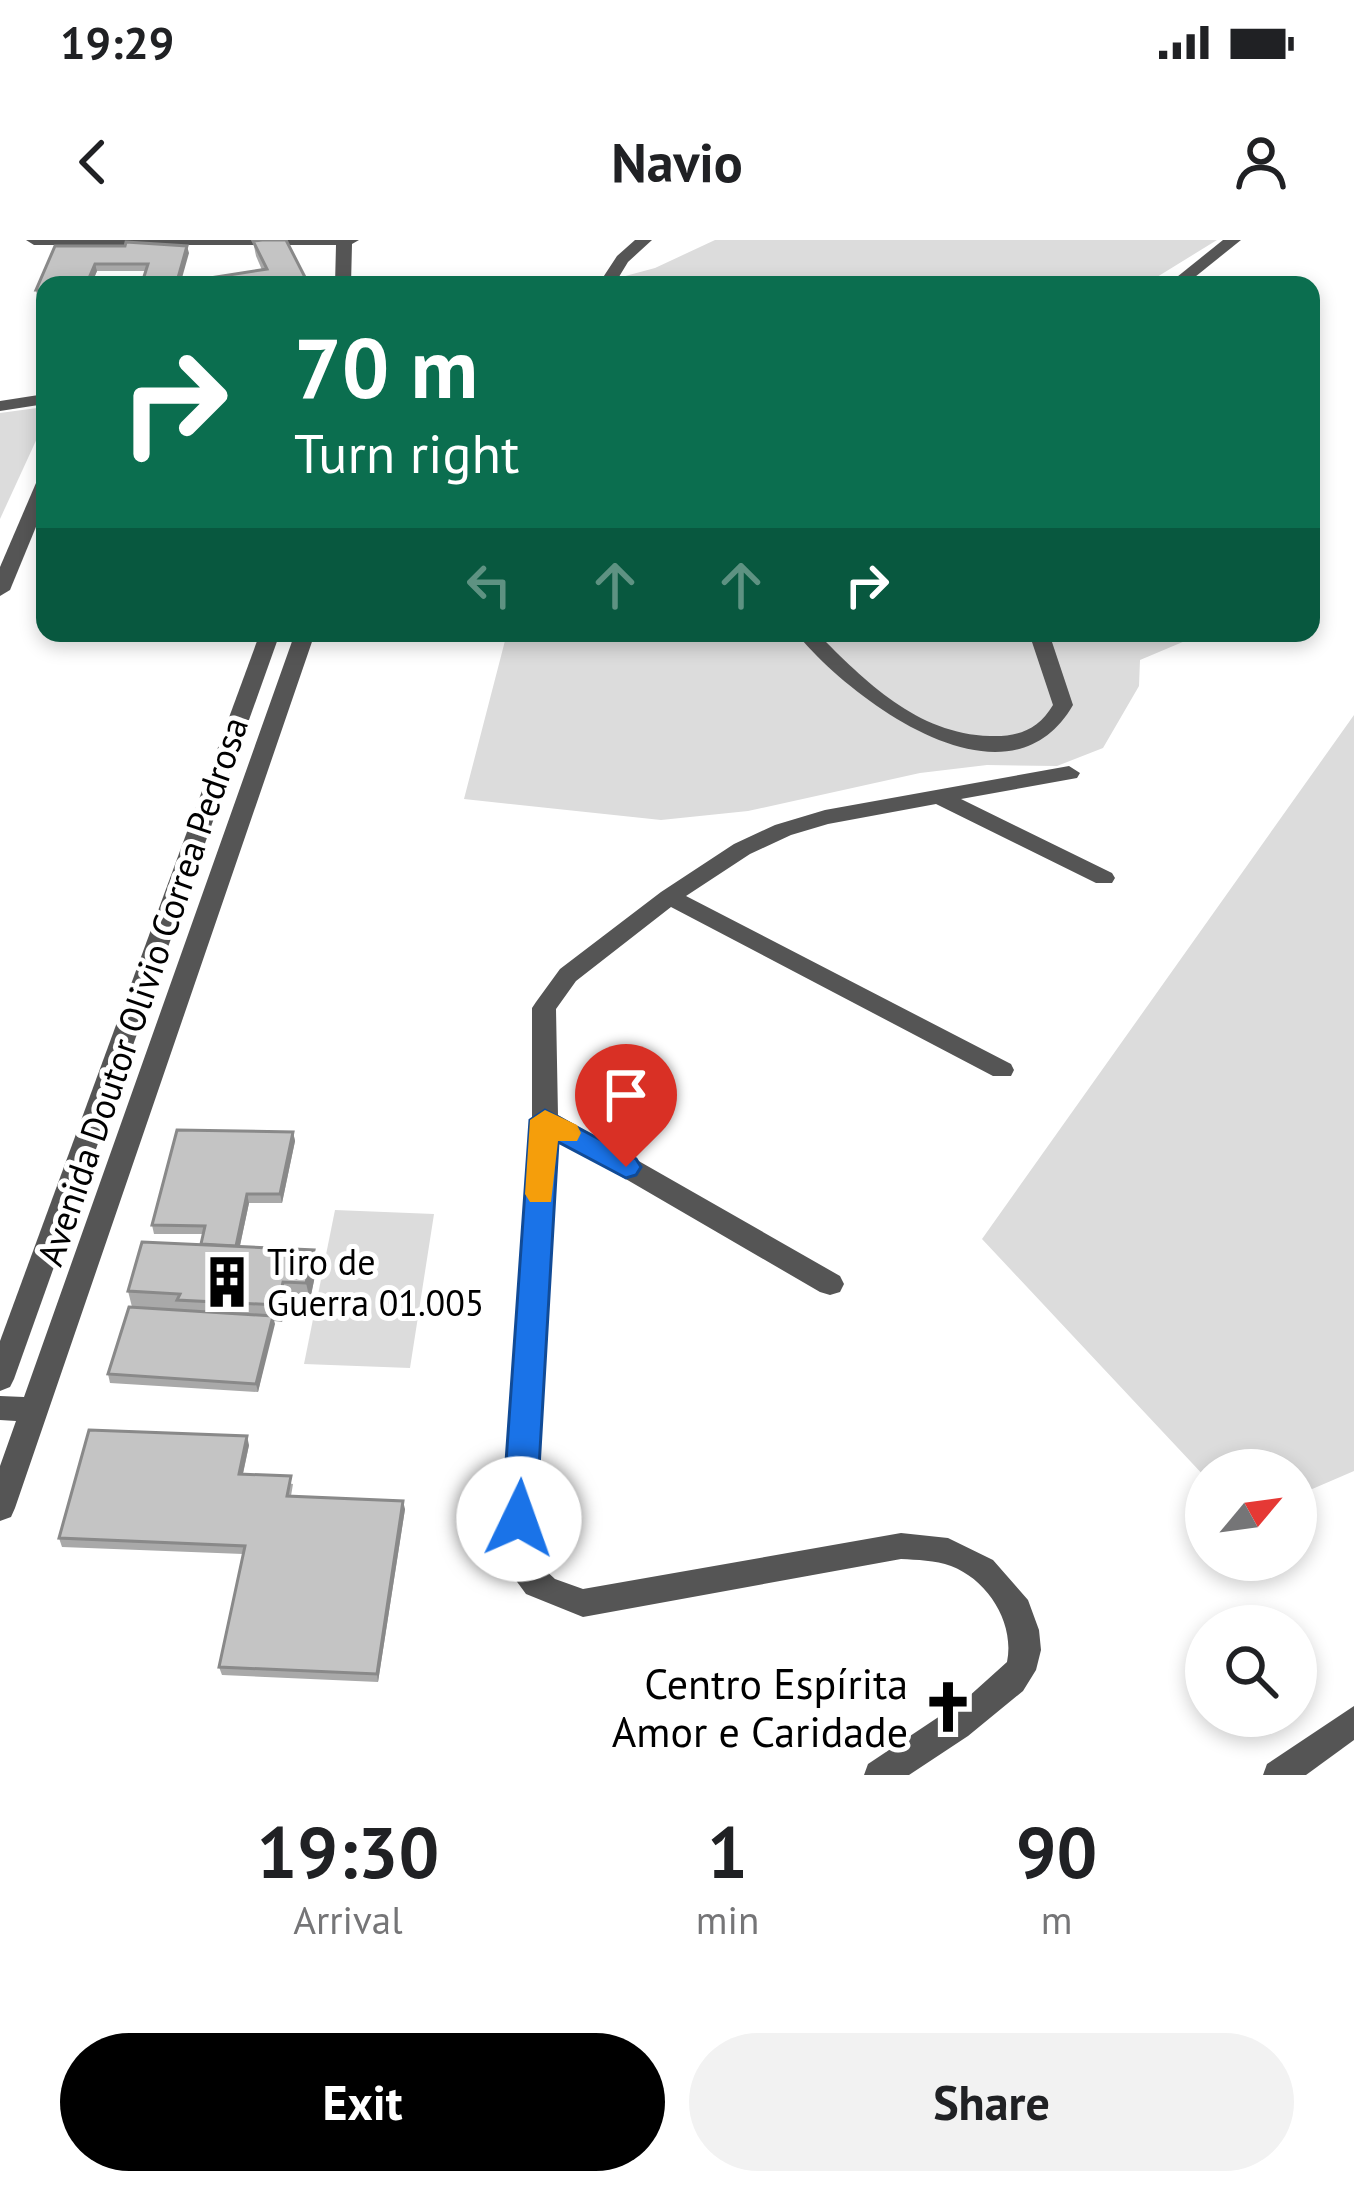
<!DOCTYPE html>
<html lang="en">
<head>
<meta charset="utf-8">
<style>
  :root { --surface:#fff; --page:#f2f2f2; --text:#202124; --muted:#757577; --accent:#000 }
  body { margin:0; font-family:"PT Sans",sans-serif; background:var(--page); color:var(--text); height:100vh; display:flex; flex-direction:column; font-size:45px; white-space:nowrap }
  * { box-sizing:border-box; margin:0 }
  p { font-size:39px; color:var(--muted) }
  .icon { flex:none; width:66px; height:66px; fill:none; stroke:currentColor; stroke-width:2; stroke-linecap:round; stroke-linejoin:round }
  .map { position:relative; height:1535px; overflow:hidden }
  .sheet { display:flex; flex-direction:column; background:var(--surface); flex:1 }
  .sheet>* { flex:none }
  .guide { position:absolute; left:36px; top:36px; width:1284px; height:366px; border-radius:24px; box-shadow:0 6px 18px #0003; background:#0b6e4f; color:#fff; overflow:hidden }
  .needle { width:78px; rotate:61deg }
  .fabs { position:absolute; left:1185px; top:1209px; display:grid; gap:24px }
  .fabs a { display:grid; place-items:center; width:132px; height:132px; border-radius:50%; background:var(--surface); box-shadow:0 6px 18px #0003; font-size:60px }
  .pin { position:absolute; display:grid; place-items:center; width:102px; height:102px; color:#fff; margin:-123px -51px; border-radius:50% 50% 50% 0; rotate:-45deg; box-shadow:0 0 12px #0007 }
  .pin .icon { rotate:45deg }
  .me { position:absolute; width:132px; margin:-66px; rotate:3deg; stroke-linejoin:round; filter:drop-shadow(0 0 9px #0008) }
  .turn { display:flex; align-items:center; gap:42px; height:252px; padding:0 60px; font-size:54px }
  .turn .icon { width:156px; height:156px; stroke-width:2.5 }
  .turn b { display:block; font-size:84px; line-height:102px }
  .lanes { display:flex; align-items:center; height:114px; padding:0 60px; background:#0003; justify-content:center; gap:60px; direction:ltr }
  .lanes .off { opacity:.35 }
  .eta { display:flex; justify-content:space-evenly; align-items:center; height:204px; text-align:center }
  .eta b { font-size:72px; font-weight:600; line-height:84px }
  .button { display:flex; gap:24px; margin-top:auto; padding:24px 60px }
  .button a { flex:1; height:138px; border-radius:72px; background:var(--accent); color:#fff; font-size:48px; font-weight:600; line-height:138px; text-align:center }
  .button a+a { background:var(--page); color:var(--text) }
  .status { display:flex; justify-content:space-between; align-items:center; height:84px; padding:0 60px; background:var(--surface); direction:ltr }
  .status svg { height:33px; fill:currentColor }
  header { display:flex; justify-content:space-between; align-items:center; height:156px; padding:0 60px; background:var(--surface); font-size:54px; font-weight:600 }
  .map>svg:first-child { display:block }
</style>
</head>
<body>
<div class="status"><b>19:29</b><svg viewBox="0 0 49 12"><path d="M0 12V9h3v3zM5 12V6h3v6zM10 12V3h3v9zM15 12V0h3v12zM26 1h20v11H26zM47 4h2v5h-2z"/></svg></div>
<header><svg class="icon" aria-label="back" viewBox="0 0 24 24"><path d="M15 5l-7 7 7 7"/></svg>Navio<svg class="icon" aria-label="person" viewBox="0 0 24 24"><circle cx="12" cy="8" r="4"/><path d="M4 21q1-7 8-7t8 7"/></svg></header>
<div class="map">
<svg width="1354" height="1535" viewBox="0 0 1354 1535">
  <rect width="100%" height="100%" fill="#fff"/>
  <g fill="#dcdcdc">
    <polygon points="715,0 1217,0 1144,45 592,45 655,28"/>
    <polygon points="37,168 45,170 45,181 0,279 0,173"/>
    <polygon points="507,393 1204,393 1140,420 1139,446 1103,508 1057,526 987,525 920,533 748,571 661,580 464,559"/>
    <polygon points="1354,475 1354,1231 1296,1256 1296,1230 1206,1230 1206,1238 982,999"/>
    <polygon points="335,970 434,974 410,1128 304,1124"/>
  </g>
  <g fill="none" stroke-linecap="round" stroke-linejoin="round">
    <g fill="#555" fill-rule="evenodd">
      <polygon points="26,0 359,0 352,4 351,45 335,45 336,5 34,5"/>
      <polygon points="635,0 652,0 628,22 614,45 598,45 617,16"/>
      <polygon points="1223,0 1241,0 1185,45 1167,45"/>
      <polygon points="45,154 45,164 0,171 0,161"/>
      <polygon points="45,238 45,265 10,350 0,356 0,327 36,243"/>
      <polygon points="260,393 280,393 14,1139 10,1147 0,1151 0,1101"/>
      <polygon points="295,393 315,393 15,1268 11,1277 0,1281 0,1226 16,1181 0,1180 0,1156 24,1157"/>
      <path d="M796 393H817C865 441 917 494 990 496 1018 497 1038 490 1053 465L1029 393H1049L1073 465C1008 578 851 460 796 393Z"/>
      <path d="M1069 526 1080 533 1077 538 961 559 1112 633 1115 638 1112 643H1096L936 564 828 584 791 595 750 614 686 656 1011 824 1014 830 1011 836H993L671 667 576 741 556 769 558 875 840 1036 844 1044 840 1052 830 1055 820 1052 557 899 531 1317 555 1339 583 1349 901 1293 948 1298 993 1320 1028 1360 1039 1390 1041 1410 1036 1430 1023 1451 968 1496 909 1535H864L868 1524 967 1458 1007 1422C1015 1383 988 1340 951 1326 935 1320 917 1320 901 1319L583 1377 526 1354 501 1320 532 880V768L536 762 560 729 661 652 734 604 775 585 825 570Z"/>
      <polygon points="1354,1466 1354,1500 1306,1535 1263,1535 1267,1524"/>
    </g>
  </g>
  <g fill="#a9a9a9">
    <polygon points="253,1 309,45 262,30 256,16"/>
    <polygon points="55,6 189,13 142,43 146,31 97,31 91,45 45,45 45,57 37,57 36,50"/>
    <polygon points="293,892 295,901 282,963 249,963 240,1006 317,1026 310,1060 287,1058 282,1082 274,1081 258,1152 110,1143 108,1134 132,1067 128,1051 201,1004 203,994 154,994 152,985"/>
    <polygon points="249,1205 243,1234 293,1244 291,1256 405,1269 378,1442 222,1435 219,1427 243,1314 62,1307 59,1298"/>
  </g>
  <g fill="#898989">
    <polygon points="187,6 189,13 180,45 176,45"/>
    <polygon points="95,24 97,31 91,45 86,45"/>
    <polygon points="293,892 295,901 282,963 280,954"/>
    <polygon points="247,954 249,963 237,1019 235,1011"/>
    <polygon points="314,1010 317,1026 310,1060 306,1043"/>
    <polygon points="283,1042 287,1058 282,1082 278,1065"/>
    <polygon points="273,1076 275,1084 258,1152 256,1144"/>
    <polygon points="247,1196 249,1205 241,1242 239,1234"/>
    <polygon points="403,1261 405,1269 378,1442 377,1434"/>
  </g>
  <g fill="#c4c4c4" stroke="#898989" stroke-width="3">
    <polygon points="262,0 286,0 309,45 193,45 191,41 267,29 253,1"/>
    <polygon points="126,2 187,6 176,45 132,45 133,43 142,43 148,24 95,24 86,45 45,45 45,50 36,50 55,6 125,6"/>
    <polygon points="177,890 293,892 280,954 247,954 236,1006 201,1004 205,986 152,985"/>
    <polygon points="142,1002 314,1010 306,1043 283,1042 278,1065 177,1060 180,1054 128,1051"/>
    <polygon points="129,1067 273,1076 256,1144 108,1134"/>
    <polygon points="89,1190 247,1196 239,1234 291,1236 287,1256 403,1261 377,1434 219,1427 245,1306 59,1298"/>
  </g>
  <polygon fill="#1a73e8" stroke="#114b97" stroke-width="3" points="545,870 636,919 641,927 636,935 626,938 558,902 536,1279 531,1289 519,1294 507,1289 502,1279 530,880"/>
  <polygon fill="#f59e0b" points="545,870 577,885 581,893 577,901 558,901 551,962 530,962 525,954 530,880"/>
  <defs>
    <g id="building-bare" transform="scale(4.14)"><path d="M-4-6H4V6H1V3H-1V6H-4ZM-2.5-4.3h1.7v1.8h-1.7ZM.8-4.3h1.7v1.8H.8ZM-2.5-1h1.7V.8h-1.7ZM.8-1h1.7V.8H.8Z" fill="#000" stroke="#fff" stroke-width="2.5" paint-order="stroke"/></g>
    <g id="church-bare" transform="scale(4.14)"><path d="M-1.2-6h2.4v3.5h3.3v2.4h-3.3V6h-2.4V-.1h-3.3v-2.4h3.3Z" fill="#000" stroke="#fff" stroke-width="2.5" paint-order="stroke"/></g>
  </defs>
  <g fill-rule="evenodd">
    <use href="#building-bare" x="227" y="1042"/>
    <use href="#church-bare" x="948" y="1467"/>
  </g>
  <g text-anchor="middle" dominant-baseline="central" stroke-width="10" stroke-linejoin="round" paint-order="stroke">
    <g font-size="36" fill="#000" stroke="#fff">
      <text transform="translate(142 751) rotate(-71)">Avenida Doutor Olivio Correa Pedrosa</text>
    </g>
    <g font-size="36" fill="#000" stroke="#fff" text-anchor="start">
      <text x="267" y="1021">Tiro de<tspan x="267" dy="41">Guerra 01.005</tspan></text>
    </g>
    <g font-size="42" fill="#000" stroke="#fff" text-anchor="end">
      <text x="908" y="1443">Centro Espírita<tspan x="908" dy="48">Amor e Caridade</tspan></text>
    </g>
  </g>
</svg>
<div class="fabs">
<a><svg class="needle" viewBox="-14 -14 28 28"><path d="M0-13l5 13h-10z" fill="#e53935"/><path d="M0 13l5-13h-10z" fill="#757577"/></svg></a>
<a><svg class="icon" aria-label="search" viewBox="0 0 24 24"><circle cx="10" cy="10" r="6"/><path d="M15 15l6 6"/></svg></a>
</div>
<div class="pin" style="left:626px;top:927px;background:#d93025"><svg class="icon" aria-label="arrive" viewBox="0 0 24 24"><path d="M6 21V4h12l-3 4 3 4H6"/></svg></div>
<svg class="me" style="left:519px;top:1279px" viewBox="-20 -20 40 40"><circle r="19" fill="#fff"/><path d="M0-13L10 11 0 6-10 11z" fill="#1a73e8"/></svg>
<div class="guide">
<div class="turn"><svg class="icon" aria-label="right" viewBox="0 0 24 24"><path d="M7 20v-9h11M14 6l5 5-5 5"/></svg><div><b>70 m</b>Turn right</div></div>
<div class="lanes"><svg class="icon off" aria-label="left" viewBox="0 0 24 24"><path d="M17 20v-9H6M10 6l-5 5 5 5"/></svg><svg class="icon off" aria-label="ahead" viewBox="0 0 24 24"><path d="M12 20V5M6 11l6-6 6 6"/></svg><svg class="icon off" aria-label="ahead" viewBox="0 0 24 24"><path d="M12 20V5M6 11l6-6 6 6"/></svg><svg class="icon" aria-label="right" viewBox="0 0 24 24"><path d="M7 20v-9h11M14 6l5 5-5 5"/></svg></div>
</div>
</div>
<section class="sheet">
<div class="eta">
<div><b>19:30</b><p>Arrival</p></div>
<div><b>1</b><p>min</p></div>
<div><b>90</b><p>m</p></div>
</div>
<div class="button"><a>Exit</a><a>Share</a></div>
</section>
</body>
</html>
